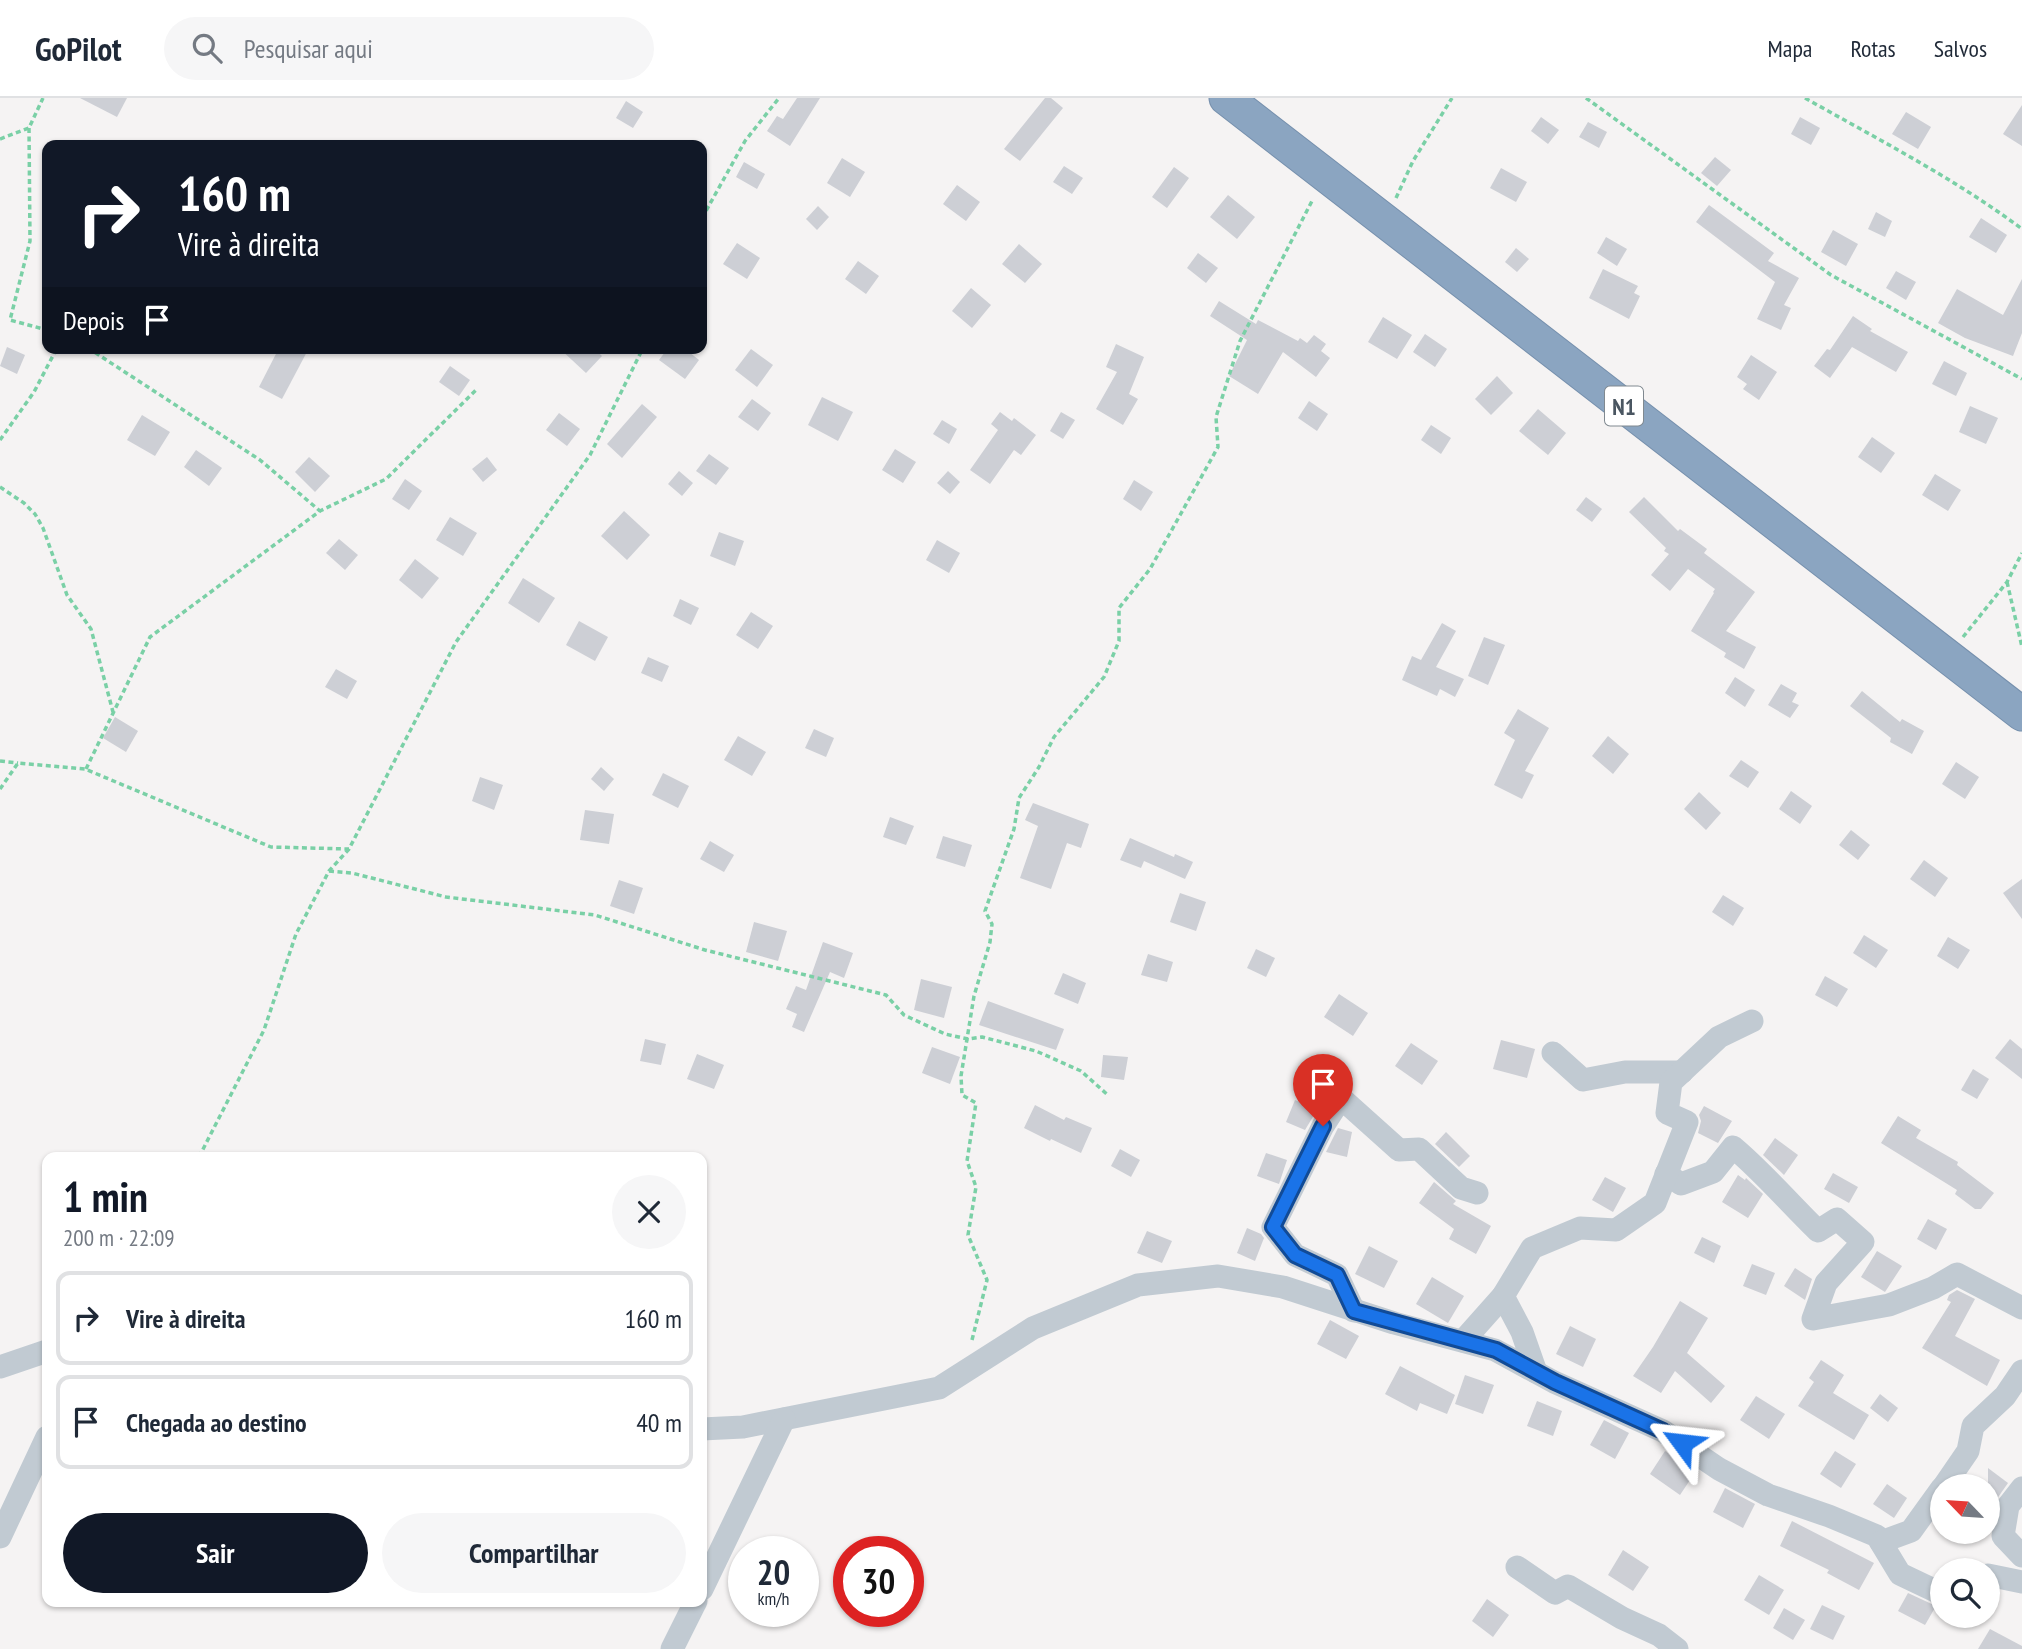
<!DOCTYPE html>
<html lang="pt">
<head>
<meta charset="utf-8">
<style>
  :root { --surface:#fff; --page:#f6f6f7; --text:#1f2937; --muted:#747a83; --line:#e0e1e3; --accent:#111827 }
  body { margin:0; font-family:"PT Sans Narrow",sans-serif; background:var(--page); color:var(--text); height:100vh; display:flex; flex-direction:column; font-size:26px; white-space:nowrap }
  * { box-sizing:border-box; margin:0 }
  p { font-size:23px; color:var(--muted) }
  .icon { flex:none; width:38px; height:38px; fill:none; stroke:currentColor; stroke-width:2; stroke-linecap:round; stroke-linejoin:round }
  .map { position:relative; flex:1; overflow:hidden }
  .sheet { position:absolute; left:42px; top:1054px; width:665px; height:455px; display:flex; flex-direction:column; background:var(--surface); border-radius:14px; box-shadow:0 2px 5px #0004 }
  .sheet>* { flex:none }
  .hud { position:absolute; left:42px; top:42px; width:665px; height:214px; border-radius:14px; box-shadow:0 2px 5px #0004; background:#111827; color:#fff; overflow:hidden }
  .needle { width:46px; rotate:295deg }
  .buttons { position:absolute; left:1930px; top:1376px; display:grid; gap:14px }
  .buttons a { display:grid; place-items:center; width:70px; height:70px; border-radius:50%; background:var(--surface); box-shadow:0 2px 5px #0004; font-size:35px }
  .speed { position:absolute; left:728px; top:1438px; display:flex; gap:14px; font-size:35px; font-weight:700; text-align:center }
  .speed>* { display:grid; place-content:center; width:91px; height:91px; border-radius:50%; background:var(--surface); box-shadow:0 2px 5px #0004; line-height:1 }
  .speed small { font-size:18px; font-weight:400 }
  .speed .limit { border:10px solid #d22; background:#fff; color:#111 }
  .pin { position:absolute; display:grid; place-items:center; width:60px; height:60px; color:#fff; margin:-72px -30px; border-radius:50% 50% 50% 0; rotate:-45deg; box-shadow:0 0 7px #0007 }
  .pin .icon { rotate:45deg }
  .me { position:absolute; width:77px; margin:-38px; rotate:300deg; stroke-linejoin:round; filter:drop-shadow(0 0 5px #0008) }
  .turn { display:flex; align-items:center; gap:24px; height:147px; padding:0 21px; font-size:32px }
  .turn .icon { width:91px; height:91px; stroke-width:2.5 }
  .turn b { display:block; font-size:49px; line-height:60px }
  .then { display:flex; align-items:center; height:66px; padding:0 21px; background:#0003; gap:14px; font-size:26px }
  .round { display:grid; place-items:center; flex:none; width:74px; height:74px; border-radius:37px; background:var(--page) }
  .headline { display:flex; align-items:center; justify-content:space-between; height:119px; padding:0 21px }
  h1 { font-size:42px; font-weight:700; line-height:52px; color:var(--accent) }
  .action { display:flex; gap:14px; margin-top:auto; padding:14px 21px }
  .action a { flex:1; height:80px; border-radius:42px; background:var(--accent); color:#fff; font-size:28px; font-weight:700; line-height:80px; text-align:center }
  .action a+a { background:var(--page); color:var(--text) }
  ul { padding:0; list-style:none }
  li { display:flex; align-items:center; gap:21px; height:94px; margin:0 14px 10px; padding:0 7px; border:4px solid var(--line); border-radius:14px }
  li div { flex:1 }
  li b { display:block; font-size:26px }
  li em { font-style:normal }
  header { display:flex; align-items:center; gap:42px; box-sizing:border-box; height:98px; padding:0 35px; background:var(--surface); border-bottom:2px solid var(--line) }
  header strong { font-size:33px }
  nav { display:flex; gap:38px; margin-inline-start:auto; font-size:24px }
  .search { width:490px; height:63px; background:var(--page); display:flex; align-items:center; gap:18px; box-sizing:border-box; padding:0 24px; border-radius:38px; color:var(--muted); font-size:26px }
  .map>svg:first-child { display:block }
</style>
</head>
<body>
<header>
<strong>GoPilot</strong>
<div class="search"><svg class="icon" aria-label="search" viewBox="0 0 24 24"><circle cx="10" cy="10" r="6"/><path d="M15 15l6 6"/></svg>Pesquisar aqui</div>
<nav><a>Mapa</a><a>Rotas</a><a>Salvos</a></nav>
</header>
<div class="map">
<svg width="2022" height="1551" viewBox="0 0 2022 1551">
  <rect width="100%" height="100%" fill="#f5f3f3"/>
  <g fill="#cdcfd5">
    <polygon points="80,0 127,0 117,19"/>
    <polygon points="797,0 820,0 790,48 767,33 777,18 783,21"/>
    <polygon points="1045,0 1051,0 1063,10 1020,63 1004,51"/>
    <polygon points="626,3 643,14 633,30 616,20"/>
    <polygon points="2022,7 2022,48 2003,36"/>
    <polygon points="1906,14 1931,29 1918,51 1892,36"/>
    <polygon points="1541,19 1559,32 1548,46 1531,33"/>
    <polygon points="1800,19 1820,30 1811,47 1791,36"/>
    <polygon points="1588,24 1607,34 1599,50 1579,39"/>
    <polygon points="1715,59 1731,72 1717,88 1701,75"/>
    <polygon points="842,60 865,74 850,99 827,85"/>
    <polygon points="744,64 765,76 757,91 736,79"/>
    <polygon points="1064,68 1083,80 1072,96 1053,84"/>
    <polygon points="1174,69 1189,80 1167,110 1152,99"/>
    <polygon points="1501,70 1527,84 1516,104 1490,90"/>
    <polygon points="957,87 980,104 966,123 943,106"/>
    <polygon points="1228,97 1255,119 1237,141 1210,119"/>
    <polygon points="1709,107 1774,155 1768,163 1799,180 1784,207 1791,210 1781,232 1757,221 1775,184 1696,124"/>
    <polygon points="818,108 829,119 817,132 806,121"/>
    <polygon points="1876,114 1892,123 1885,139 1868,131"/>
    <polygon points="1981,120 2007,137 1996,155 1969,139"/>
    <polygon points="1833,132 1858,146 1846,168 1821,154"/>
    <polygon points="1606,139 1627,151 1617,168 1597,155"/>
    <polygon points="737,145 760,160 747,181 723,166"/>
    <polygon points="1019,146 1042,166 1025,185 1002,166"/>
    <polygon points="1516,150 1529,161 1517,174 1505,164"/>
    <polygon points="1198,155 1218,170 1206,185 1187,170"/>
    <polygon points="858,163 879,178 866,196 845,181"/>
    <polygon points="1603,171 1638,188 1634,195 1640,198 1629,221 1589,200"/>
    <polygon points="1896,173 1916,184 1906,202 1886,190"/>
    <polygon points="2022,181 2022,235 2013,258 1965,240 1938,225 1957,191 2003,217"/>
    <polygon points="971,190 991,207 972,230 952,213"/>
    <polygon points="1219,203 1256,226 1258,222 1298,243 1300,240 1307,245 1314,237 1326,246 1321,253 1330,260 1316,279 1283,254 1258,296 1229,278 1247,242 1210,218"/>
    <polygon points="1853,218 1872,231 1870,233 1908,254 1896,274 1852,249 1830,280 1814,268 1827,251 1830,252"/>
    <polygon points="1383,219 1412,237 1397,261 1368,244"/>
    <polygon points="1425,236 1447,251 1435,269 1413,254"/>
    <polygon points="1116,246 1144,259 1129,296 1138,301 1123,327 1096,311 1117,274 1106,269"/>
    <polygon points="7,249 25,257 17,276 0,268"/>
    <polygon points="279,250 309,250 282,301 259,289"/>
    <polygon points="559,250 593,250 602,258 586,275"/>
    <polygon points="668,250 684,250 699,262 685,281 659,262"/>
    <polygon points="751,251 773,267 757,289 735,272"/>
    <polygon points="1751,257 1777,274 1759,302 1743,291 1747,286 1737,279"/>
    <polygon points="1944,263 1967,275 1956,298 1932,286"/>
    <polygon points="450,268 470,282 459,298 439,284"/>
    <polygon points="1497,278 1513,295 1491,317 1475,301"/>
    <polygon points="822,299 853,314 838,343 808,327"/>
    <polygon points="752,301 771,315 758,333 738,319"/>
    <polygon points="1309,303 1328,316 1317,333 1298,320"/>
    <polygon points="642,306 657,319 622,360 607,346"/>
    <polygon points="1970,308 1998,320 1986,346 1959,334"/>
    <polygon points="1538,311 1566,335 1548,357 1519,333"/>
    <polygon points="1000,314 1012,323 1014,320 1036,337 1021,357 1014,352 990,386 970,372 998,332 991,326"/>
    <polygon points="1061,314 1075,322 1063,341 1050,333"/>
    <polygon points="559,315 580,331 567,348 546,332"/>
    <polygon points="142,317 170,334 155,358 127,342"/>
    <polygon points="942,322 957,331 949,346 933,336"/>
    <polygon points="1431,327 1451,340 1441,356 1421,342"/>
    <polygon points="1872,339 1895,355 1881,375 1858,359"/>
    <polygon points="895,351 916,364 903,385 882,372"/>
    <polygon points="196,352 222,370 209,388 184,369"/>
    <polygon points="709,356 729,370 716,387 696,373"/>
    <polygon points="309,359 330,378 315,394 295,374"/>
    <polygon points="487,359 497,372 483,384 472,371"/>
    <polygon points="679,373 693,385 682,398 668,386"/>
    <polygon points="948,373 960,384 950,396 937,385"/>
    <polygon points="1935,376 1961,392 1948,413 1922,397"/>
    <polygon points="405,381 422,393 409,412 392,401"/>
    <polygon points="1134,382 1153,394 1141,413 1123,401"/>
    <polygon points="1586,399 1602,411 1592,424 1576,412"/>
    <polygon points="1644,399 1678,433 1680,431 1707,451 1704,455 1755,494 1726,533 1756,549 1744,571 1724,559 1726,555 1691,533 1714,495 1713,494 1715,491 1688,471 1670,493 1651,477 1669,456 1664,453 1666,450 1629,414"/>
    <polygon points="624,413 650,437 627,462 601,438"/>
    <polygon points="450,419 477,435 463,458 436,442"/>
    <polygon points="719,434 744,443 735,468 710,458"/>
    <polygon points="339,441 358,457 345,472 326,455"/>
    <polygon points="937,442 960,455 949,475 926,462"/>
    <polygon points="415,461 439,480 422,501 399,482"/>
    <polygon points="523,480 555,500 539,525 508,505"/>
    <polygon points="680,501 699,510 691,527 673,518"/>
    <polygon points="751,514 773,528 758,551 736,537"/>
    <polygon points="579,523 608,539 595,563 566,547"/>
    <polygon points="1442,525 1456,533 1436,569 1464,581 1455,599 1440,591 1437,598 1402,582 1412,558 1421,562"/>
    <polygon points="1484,539 1505,547 1488,587 1468,578"/>
    <polygon points="648,559 669,568 662,584 641,575"/>
    <polygon points="336,571 357,583 347,601 325,589"/>
    <polygon points="1735,579 1755,592 1745,609 1725,595"/>
    <polygon points="1781,586 1797,595 1792,604 1799,607 1790,620 1768,607"/>
    <polygon points="1862,593 1900,624 1902,621 1924,633 1912,656 1890,644 1891,640 1850,608"/>
    <polygon points="1518,611 1549,630 1525,673 1534,677 1522,701 1494,687 1515,642 1504,635"/>
    <polygon points="115,619 138,633 126,654 103,640"/>
    <polygon points="814,631 834,640 826,659 805,650"/>
    <polygon points="738,638 766,654 752,678 724,662"/>
    <polygon points="1608,638 1629,656 1613,676 1592,658"/>
    <polygon points="1741,662 1759,674 1748,690 1729,678"/>
    <polygon points="1956,664 1979,679 1965,701 1942,686"/>
    <polygon points="601,669 614,681 604,693 591,681"/>
    <polygon points="663,675 689,688 678,710 652,697"/>
    <polygon points="480,679 503,687 494,712 472,703"/>
    <polygon points="1791,693 1812,708 1800,726 1779,711"/>
    <polygon points="1699,694 1721,715 1706,732 1684,711"/>
    <polygon points="1033,705 1089,726 1081,750 1067,745 1051,791 1020,780 1038,728 1025,722"/>
    <polygon points="585,712 614,716 609,746 580,742"/>
    <polygon points="890,719 914,728 906,747 883,739"/>
    <polygon points="1851,732 1870,747 1858,762 1839,747"/>
    <polygon points="943,738 972,747 965,769 936,760"/>
    <polygon points="1130,740 1174,759 1175,756 1193,764 1185,781 1144,763 1141,770 1120,762"/>
    <polygon points="710,743 734,757 724,774 700,761"/>
    <polygon points="1924,762 1948,780 1935,799 1910,781"/>
    <polygon points="2022,781 2022,821 2003,795"/>
    <polygon points="619,782 643,790 634,816 610,808"/>
    <polygon points="1180,795 1206,804 1196,833 1170,824"/>
    <polygon points="1723,797 1744,810 1733,828 1712,814"/>
    <polygon points="754,824 787,833 778,863 746,854"/>
    <polygon points="1864,837 1888,852 1876,870 1853,855"/>
    <polygon points="1948,839 1970,852 1958,871 1937,858"/>
    <polygon points="823,844 853,855 844,880 830,874 804,934 792,929 797,916 786,911 796,888 806,892"/>
    <polygon points="1256,851 1275,860 1266,879 1247,870"/>
    <polygon points="1148,856 1173,864 1167,884 1141,877"/>
    <polygon points="1063,875 1086,885 1078,906 1054,896"/>
    <polygon points="1825,878 1848,891 1837,909 1815,897"/>
    <polygon points="921,881 952,889 944,920 914,912"/>
    <polygon points="1339,896 1368,915 1353,938 1324,919"/>
    <polygon points="988,903 1064,931 1056,952 979,927"/>
    <polygon points="645,941 666,946 661,967 640,963"/>
    <polygon points="2010,941 2022,951 2022,981 1995,960"/>
    <polygon points="1501,942 1535,951 1527,980 1493,971"/>
    <polygon points="1411,945 1438,963 1422,987 1395,968"/>
    <polygon points="932,949 960,959 950,986 922,975"/>
    <polygon points="697,956 724,967 714,991 687,981"/>
    <polygon points="1103,957 1128,959 1124,982 1101,979"/>
    <polygon points="1973,971 1989,981 1977,1001 1961,992"/>
    <polygon points="1295,1002 1317,1012 1305,1032 1286,1024"/>
    <polygon points="1035,1007 1064,1022 1066,1019 1092,1030 1081,1055 1051,1041 1050,1043 1024,1030"/>
    <polygon points="1704,1008 1732,1023 1718,1045 1698,1035 1701,1023 1699,1017"/>
    <polygon points="1898,1018 1921,1032 1916,1040 1958,1064 1957,1067 1994,1095 1981,1111 1975,1111 1955,1096 1957,1092 1881,1045"/>
    <polygon points="1338,1030 1352,1034 1347,1059 1326,1054"/>
    <polygon points="1446,1034 1470,1058 1459,1069 1435,1046"/>
    <polygon points="1775,1040 1798,1057 1784,1077 1763,1057"/>
    <polygon points="1120,1051 1140,1062 1131,1079 1111,1068"/>
    <polygon points="1266,1055 1287,1062 1279,1086 1257,1078"/>
    <polygon points="1833,1075 1858,1089 1849,1105 1824,1091"/>
    <polygon points="1738,1077 1745,1082 1746,1080 1763,1096 1748,1120 1722,1104"/>
    <polygon points="1605,1079 1626,1090 1613,1114 1592,1102"/>
    <polygon points="1434,1084 1456,1103 1453,1106 1491,1128 1476,1156 1449,1141 1454,1131 1419,1105"/>
    <polygon points="1928,1121 1947,1131 1936,1152 1917,1141"/>
    <polygon points="1247,1130 1261,1136 1264,1140 1255,1163 1237,1155"/>
    <polygon points="1147,1133 1172,1143 1162,1165 1137,1155"/>
    <polygon points="1702,1139 1721,1148 1714,1165 1694,1155"/>
    <polygon points="1369,1148 1398,1163 1384,1190 1355,1176"/>
    <polygon points="1877,1153 1902,1168 1885,1194 1861,1179"/>
    <polygon points="1752,1166 1775,1175 1766,1197 1743,1188"/>
    <polygon points="1795,1170 1812,1181 1805,1202 1784,1188"/>
    <polygon points="1432,1179 1464,1198 1448,1225 1416,1206"/>
    <polygon points="1957,1192 1975,1201 1955,1238 2000,1262 1987,1288 1922,1250 1951,1204 1947,1202 1949,1197"/>
    <polygon points="1680,1203 1708,1220 1687,1255 1725,1288 1711,1305 1675,1273 1661,1295 1633,1278 1653,1249"/>
    <polygon points="1330,1222 1359,1238 1346,1261 1317,1246"/>
    <polygon points="1570,1228 1596,1241 1583,1269 1556,1256"/>
    <polygon points="1821,1262 1844,1277 1833,1295 1869,1317 1854,1342 1798,1308 1814,1284 1809,1280"/>
    <polygon points="1400,1268 1455,1297 1447,1316 1420,1305 1417,1313 1385,1296"/>
    <polygon points="1465,1277 1494,1287 1483,1316 1455,1306"/>
    <polygon points="1880,1296 1898,1310 1888,1324 1870,1310"/>
    <polygon points="1756,1298 1785,1316 1769,1341 1740,1322"/>
    <polygon points="1537,1303 1562,1313 1553,1338 1527,1328"/>
    <polygon points="1604,1322 1629,1335 1615,1361 1590,1347"/>
    <polygon points="1665,1353 1696,1373 1680,1397 1650,1376"/>
    <polygon points="1835,1353 1856,1366 1841,1390 1820,1376"/>
    <polygon points="1988,1370 2008,1385 1994,1405 1988,1401"/>
    <polygon points="1887,1386 1907,1400 1894,1420 1873,1406"/>
    <polygon points="1725,1390 1755,1406 1743,1430 1713,1414"/>
    <polygon points="1792,1423 1874,1465 1859,1492 1827,1475 1829,1472 1780,1448"/>
    <polygon points="1623,1452 1649,1469 1633,1493 1608,1477"/>
    <polygon points="1759,1477 1784,1492 1769,1517 1744,1502"/>
    <polygon points="1908,1495 1936,1508 1925,1527 1898,1513"/>
    <polygon points="1487,1501 1509,1517 1493,1539 1472,1523"/>
    <polygon points="1822,1507 1845,1518 1833,1542 1810,1531"/>
    <polygon points="1784,1510 1805,1522 1793,1542 1773,1530"/>
    <polygon points="1990,1531 2022,1548 2022,1551 1978,1551"/>
  </g>
  <g fill="none" stroke-linecap="round" stroke-linejoin="round">
    <g stroke="#7690ad" stroke-width="35">
      <polyline id="highway" points="1226,0 2022,616"/>
    </g>
    <g stroke="#7ad0a6" stroke-width="3.5" stroke-dasharray="5 3.5" stroke-linecap="butt">
      <polyline points="1586,0 1831,177 2022,281"/>
      <path d="M1805 0C1879 42 1954 80 2022 131"/>
      <polyline points="29,30 30,143 10,222 47,232"/>
      <polyline points="0,41 29,30 43,0"/>
      <polyline points="1396,100 1413,63 1452,0"/>
      <polyline points="702,120 745,43 779,0"/>
      <polyline points="88,250 260,362 320,413"/>
      <polyline points="0,342 34,294 57,250"/>
      <polyline points="0,389 24,405 35,416 43,430 67,497 91,531 113,614"/>
      <polyline points="2007,484 2022,549"/>
      <polyline points="1963,539 2007,484 2022,455"/>
      <polyline points="0,663 18,665"/>
      <polyline points="86,671 150,539 320,413 386,381 476,292"/>
      <polyline points="0,691 18,665 85,671 271,749 349,751 456,544 590,357 643,250"/>
      <polyline points="329,773 352,775 446,799 595,817 705,852 886,897 904,917 945,936 968,941 982,939 1036,953 1081,973 1109,998"/>
      <polyline points="199,1059 264,932 296,836 329,773 349,751"/>
      <polyline points="972,1242 987,1182 968,1137 976,1089 967,1063 976,1005 962,997 961,978 974,898 990,844 992,826 985,813 1014,731 1019,700 1039,669 1054,639 1104,579 1119,543 1119,510 1150,471 1218,349 1216,319 1240,243 1313,101"/>
    </g>
    <g stroke="#c1cad2" stroke-width="23">
      <polyline points="1553,955 1583,982 1625,974 1682,974"/>
      <path d="M1666 1076 1681 1086 1713 1074 1733 1049C1764 1075 1789 1105 1818 1133L1837 1121 1863 1144 1826 1185 1813 1221 1889 1207 1933 1190 1957 1176 2022 1210"/>
      <polyline points="1503,1198 1522,1234 1536,1274"/>
      <polyline points="1354,1213 1337,1177 1295,1157 1273,1129 1323,1028 1341,1000 1399,1052 1419,1051 1461,1090 1477,1095"/>
      <polyline points="1463,1243 1503,1198 1532,1150 1580,1130 1616,1132 1655,1105 1687,1024 1667,1015 1671,984 1719,939 1752,923"/>
      <polyline points="0,1269 47,1253"/>
      <polyline points="702,1331 743,1329 939,1290 1033,1230 1138,1187 1218,1178 1283,1189 1394,1225 1495,1252 1554,1284 1663,1333 1719,1371 1768,1397 1829,1418 1877,1438 1900,1476 1942,1496"/>
      <polyline points="1944,1388 1968,1353 1973,1328 2005,1298 2022,1273"/>
      <polyline points="2022,1390 2008,1408 2003,1438 2022,1458"/>
      <polyline points="0,1439 47,1339"/>
      <polyline points="1881,1444 1911,1433 1942,1390"/>
      <polyline points="1517,1469 1555,1495 1568,1488 1622,1520 1659,1537 1677,1551"/>
      <polyline points="1988,1477 2022,1484"/>
      <polyline points="702,1491 784,1321"/>
      <polyline points="672,1551 696,1503"/>
    </g>
    <use href="#highway" stroke="#8ba5c1" stroke-width="33"/>
  </g>
  <g fill="none" stroke-linecap="round" stroke-linejoin="round">
    <g stroke="#114b97" stroke-width="18">
      <polyline id="route" points="1323,1028 1273,1129 1295,1157 1337,1177 1354,1213 1496,1252 1555,1284 1663,1333 1682,1345"/>
    </g>
    <use href="#route" stroke="#1a73e8" stroke-width="12"/>
  </g>
  <g text-anchor="middle" dominant-baseline="central" stroke-width="5" stroke-linejoin="round" paint-order="stroke">
    <rect fill="#fff" stroke="#808990" stroke-width="2" x="1605" y="288.5" width="38" height="39" rx="5"/>
    <g font-size="23" font-weight="bold" fill="#4a5661">
      <text x="1624" y="308">N1</text>
    </g>
  </g>
</svg>
<div class="buttons">
<a><svg class="needle" viewBox="-14 -14 28 28"><path d="M0-13l5 13h-10z" fill="#e53935"/><path d="M0 13l5-13h-10z" fill="#747a83"/></svg></a>
<a><svg class="icon" aria-label="search" viewBox="0 0 24 24"><circle cx="10" cy="10" r="6"/><path d="M15 15l6 6"/></svg></a>
</div>
<div class="speed"><div>20<small>km/h</small></div><div class="limit">30</div></div>
<div class="pin" style="left:1323px;top:1028px;background:#d93025"><svg class="icon" aria-label="arrive" viewBox="0 0 24 24"><path d="M6 21V4h12l-3 4 3 4H6"/></svg></div>
<svg class="me" style="left:1682px;top:1345px" viewBox="-20 -20 40 40"><path d="M0-17L14 15 0 8-14 15z" fill="#1a73e8" stroke="#fff" stroke-width="4"/></svg>
<div class="hud">
<div class="turn"><svg class="icon" aria-label="right" viewBox="0 0 24 24"><path d="M7 20v-9h11M14 6l5 5-5 5"/></svg><div><b>160 m</b>Vire à direita</div></div>
<div class="then">Depois<svg class="icon" aria-label="arrive" viewBox="0 0 24 24"><path d="M6 21V4h12l-3 4 3 4H6"/></svg></div>
</div>
<section class="sheet">
<div class="headline"><div><h1>1 min</h1><p>200 m · 22:09</p></div><a class="round"><svg class="icon" aria-label="close" viewBox="0 0 24 24"><path d="M6 6l12 12M18 6L6 18"/></svg></a></div>
<ul>
<li><svg class="icon" aria-label="right" viewBox="0 0 24 24"><path d="M7 20v-9h11M14 6l5 5-5 5"/></svg><div><b>Vire à direita</b></div><em>160 m</em></li>
<li><svg class="icon" aria-label="arrive" viewBox="0 0 24 24"><path d="M6 21V4h12l-3 4 3 4H6"/></svg><div><b>Chegada ao destino</b></div><em>40 m</em></li>
</ul>
<div class="action"><a>Sair</a><a>Compartilhar</a></div>
</section>
</div>
</body>
</html>
